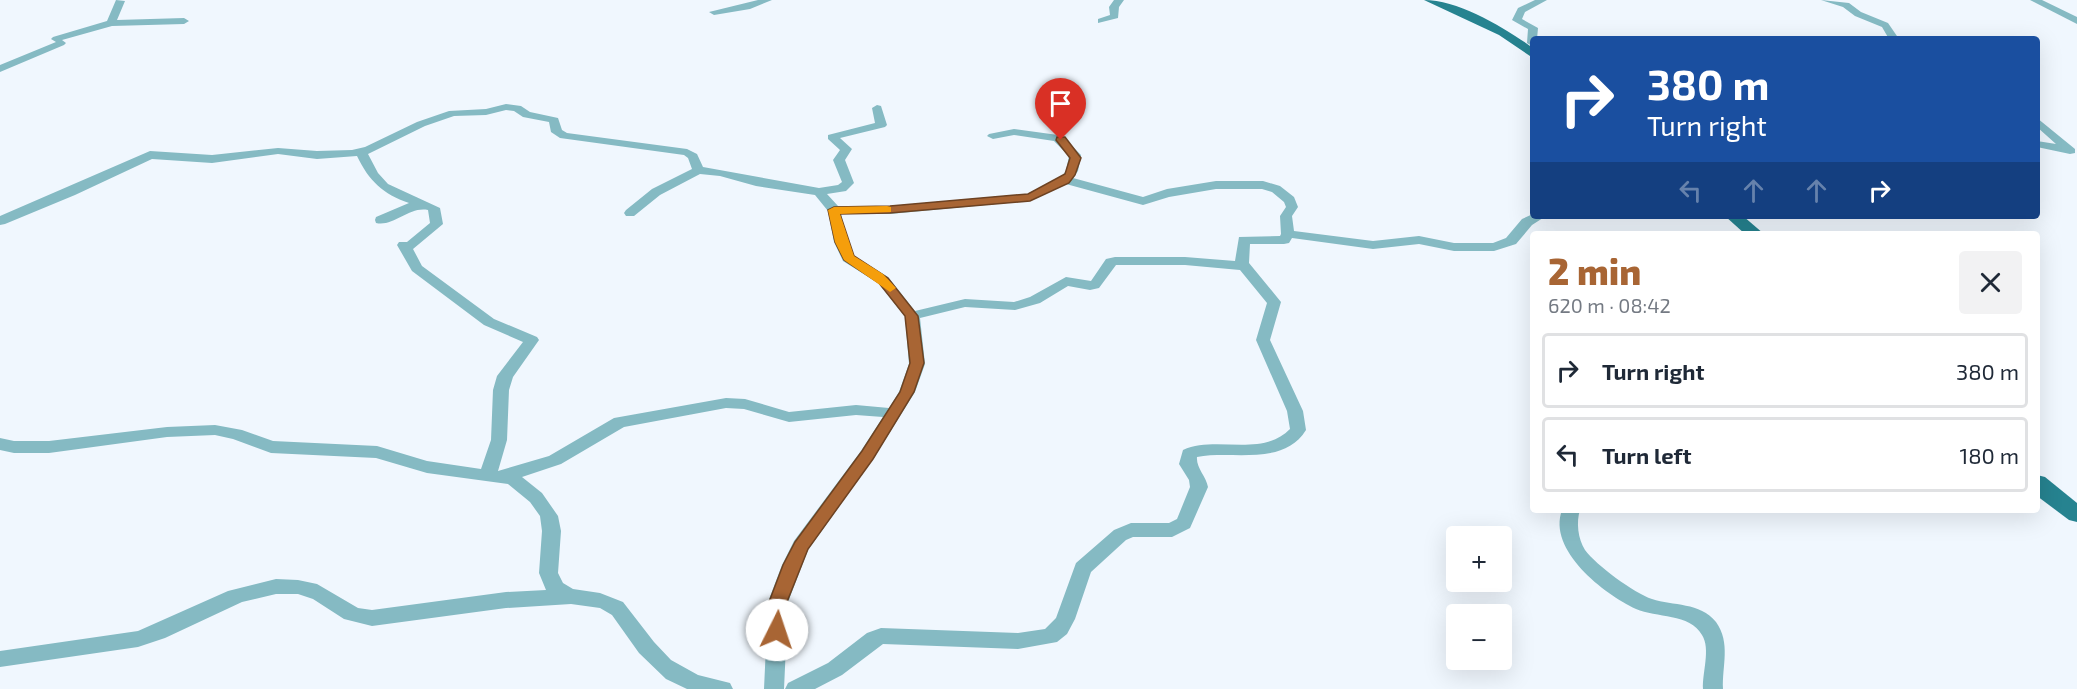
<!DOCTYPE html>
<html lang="en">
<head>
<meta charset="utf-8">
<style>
  :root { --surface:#fff; --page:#f2f2f3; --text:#1f2937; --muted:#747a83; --line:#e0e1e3; --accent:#a86534 }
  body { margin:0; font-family:"Exo 2",sans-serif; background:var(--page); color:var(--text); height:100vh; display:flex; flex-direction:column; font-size:22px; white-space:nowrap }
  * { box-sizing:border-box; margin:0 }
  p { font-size:20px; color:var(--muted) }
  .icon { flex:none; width:33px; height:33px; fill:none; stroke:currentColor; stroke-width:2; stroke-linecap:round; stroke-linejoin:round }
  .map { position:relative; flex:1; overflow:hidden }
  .details { position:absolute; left:1530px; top:231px; width:510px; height:282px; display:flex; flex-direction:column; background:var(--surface); border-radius:6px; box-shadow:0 6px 24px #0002 }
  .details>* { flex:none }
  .banner { position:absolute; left:1530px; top:36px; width:510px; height:183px; border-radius:6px; box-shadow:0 6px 24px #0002; background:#1a4fa0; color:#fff; overflow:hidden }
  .buttons { position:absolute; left:1446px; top:526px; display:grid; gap:12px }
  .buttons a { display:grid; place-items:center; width:66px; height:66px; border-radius:6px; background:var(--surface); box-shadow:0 6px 24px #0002; font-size:30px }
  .pin { position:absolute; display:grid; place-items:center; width:51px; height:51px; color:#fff; margin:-62px -26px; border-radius:50% 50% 50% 0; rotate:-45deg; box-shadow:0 0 6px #0007 }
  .pin .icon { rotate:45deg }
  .me { position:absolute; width:66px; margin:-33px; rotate:4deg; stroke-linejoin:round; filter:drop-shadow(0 0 4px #0008) }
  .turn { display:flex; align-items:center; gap:21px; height:126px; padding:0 18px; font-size:27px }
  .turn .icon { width:78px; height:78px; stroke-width:2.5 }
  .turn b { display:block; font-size:42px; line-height:51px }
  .lanes { display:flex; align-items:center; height:57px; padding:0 18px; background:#0003; justify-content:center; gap:30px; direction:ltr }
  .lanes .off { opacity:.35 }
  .round { display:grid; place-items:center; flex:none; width:63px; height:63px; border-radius:6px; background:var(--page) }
  .headline { display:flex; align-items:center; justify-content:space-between; height:102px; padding:0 18px }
  h1 { font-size:36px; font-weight:800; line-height:45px; color:var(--accent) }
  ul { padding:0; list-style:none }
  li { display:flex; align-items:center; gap:18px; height:75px; margin:0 12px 9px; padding:0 6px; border:3px solid var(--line); border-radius:6px }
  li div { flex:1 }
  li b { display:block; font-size:22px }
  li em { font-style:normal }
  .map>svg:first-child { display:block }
</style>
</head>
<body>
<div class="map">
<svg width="2077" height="689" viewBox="0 0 2077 689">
  <rect width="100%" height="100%" fill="#f0f7fe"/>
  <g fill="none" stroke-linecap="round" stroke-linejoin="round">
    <g fill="#85bac3" fill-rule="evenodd">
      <polygon points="116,0 125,1 117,20 184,18 189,21 184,24 112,26 62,40 66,43 64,45 0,72 0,65 56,42 51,39 53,37 107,21"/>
      <polygon points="758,0 772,0 750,9 714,15 709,12"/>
      <polygon points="1114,0 1124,0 1119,7 1118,18 1098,23 1098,19 1110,15 1109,7"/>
      <polygon points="1535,0 1547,0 1525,12 1522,19 1538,28 1537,39 1533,39 1532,46 1527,43 1528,29 1512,20 1518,8"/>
      <polygon points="1821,0 1849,3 1861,12 1888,23 1899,39 1889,39 1882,27 1855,16 1843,7"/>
      <polygon points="2030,0 2042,0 2077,17 2077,24"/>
      <path d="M506 104 521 106 530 112 558 118 562 130 567 133 687 149 697 154 703 167 819 188 838 185 842 182 833 160 840 150 828 139V135L875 123 872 108 877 105 881 106 887 125 885 127 840 138 852 149 845 160 854 183 846 191 827 194 838 206H890L1027 194 1061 177 1066 171 1069 156 1054 141 1014 135 993 139 987 136 989 134 1014 129 1058 135 1062 136 1081 155 1078 171 1073 178 1143 197 1167 189 1216 181H1263L1280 186 1294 197 1298 207 1292 216 1294 231 1373 241 1419 236 1454 243H1493L1506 238 1522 219 1533 214 1546 216 1532 225 1516 244 1494 251H1454L1419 244 1373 249 1292 238 1289 243 1284 244H1250L1249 263 1281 302 1270 340 1303 411 1306 430C1283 467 1232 450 1197 457 1196 468 1206 476 1208 487L1190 528 1172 537H1133L1126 540 1091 572 1075 619 1067 634 1057 642 1018 649 883 644 842 675 815 689H785L788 683 828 663 867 633 881 628 1018 633 1045 629 1056 618 1076 563 1114 530 1131 523H1169L1177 519 1190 487 1189 480 1179 464 1183 450C1216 435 1261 458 1290 429L1287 411 1256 340 1267 303 1240 270 1185 265H1116L1099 288 1090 290 1068 286 1040 303 1015 310 965 307 920 318 925 364 915 392 873 459 808 550 788 602 784 689H764L768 602 782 565 794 541 861 451 883 417 856 415 789 422 744 409 726 408 624 427 561 464 522 477 542 493 558 516 561 531 558 573 563 583 573 589 600 593 623 602 654 642 671 660 698 675 730 683 733 689H687L666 679 639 653 612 615 600 608 571 604 506 608 372 626 344 619 313 599 298 594H276L242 602 165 638 138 647 0 667V651L138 631 228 591 276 579 298 580 317 584 358 608 372 610 506 592 546 590 539 573 542 531 540 516 530 502 508 484 427 473 376 458 271 453 233 439 215 435 167 437 49 453H14L0 450V438L14 441H49L167 427 215 425 242 430 273 441 377 446 427 461 481 469 491 440 493 390 497 376 523 342 484 325 412 271 397 245 399 242H407L430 223 428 210C409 206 394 227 376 223L375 220 376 217 409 203C383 194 369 181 357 156L317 159 278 154 212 163 152 159 75 195 5 224 0 225V216L150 151 212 155 278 148 317 151 352 150 365 147 417 122 449 111 486 109ZM506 110 514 111 523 117 549 122 551 132 560 138 684 155 688 158 692 169 652 189 626 210 624 213 626 216H634L660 195 700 174 720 176 756 186 815 195 828 211 834 242 843 261 878 283 905 316 909 364 899 392 889 408 856 405 789 412 745 399 726 398 614 418 549 456 498 471 507 440 509 390 513 377 539 340 537 337 494 319 422 266 413 249 443 224 440 208 388 184 378 173 368 154 425 126 454 116 486 115ZM1066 184 1143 205 1169 197 1216 189H1262L1272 192 1284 202 1286 207 1280 216 1281 234 1280 236 1239 237 1235 261 1185 257H1115L1106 259 1091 281 1066 277 1030 297 1014 302 965 299 915 311 888 277 854 256 848 242 841 214H890L1030 201Z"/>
      <polygon points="2037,118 2075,149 2075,153 2070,154 2037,147 2037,141 2056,144 2037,127"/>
      <path d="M1562 510H1580C1576 522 1578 539 1585 550 1596 565 1634 593 1652 599 1673 606 1700 602 1716 622 1731 643 1722 666 1723 689H1703C1702 673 1711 649 1702 635 1690 613 1656 618 1636 609 1604 594 1547 550 1562 510Z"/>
    </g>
    <g fill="#268390" fill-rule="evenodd">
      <path d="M1424 0C1459 0 1505 28 1533 48V58L1499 35Z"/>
      <polygon points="1725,216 1743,216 1764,234 1745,234"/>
      <polygon points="2037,475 2045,477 2077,503 2077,522 2069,520 2037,496"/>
    </g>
  </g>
  <polygon fill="#a86534" stroke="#6d4222" stroke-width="1.5" points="1057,137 1065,137 1081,158 1075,175 1069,183 1030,201 890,213 840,214 854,256 888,278 918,316 924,363 914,392 873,459 808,549 787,602 786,630 783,635 777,637 770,635 767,630 769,602 783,565 795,542 862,451 900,392 910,363 905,316 879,283 844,260 835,242 828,210 834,207 890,206 1028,194 1065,174 1070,158 1056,140"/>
  <polygon fill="#f59e0b" points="887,206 891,207 891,212 840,214 854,256 883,274 896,288 890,292 844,260 835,242 828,210 834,207"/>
</svg>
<div class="buttons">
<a>+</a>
<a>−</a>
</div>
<div class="pin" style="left:1061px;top:140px;background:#d93025"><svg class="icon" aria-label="arrive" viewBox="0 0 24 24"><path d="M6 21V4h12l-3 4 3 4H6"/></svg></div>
<svg class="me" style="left:777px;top:630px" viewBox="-20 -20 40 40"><circle r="19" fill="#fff"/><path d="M0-13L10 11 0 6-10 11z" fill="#a86534"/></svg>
<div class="banner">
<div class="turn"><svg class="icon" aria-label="right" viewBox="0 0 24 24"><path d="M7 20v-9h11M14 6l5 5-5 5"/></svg><div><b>380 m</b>Turn right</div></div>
<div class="lanes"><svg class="icon off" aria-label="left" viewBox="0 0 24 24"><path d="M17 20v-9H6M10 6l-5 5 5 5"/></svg><svg class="icon off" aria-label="ahead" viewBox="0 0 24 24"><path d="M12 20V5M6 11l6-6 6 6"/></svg><svg class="icon off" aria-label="ahead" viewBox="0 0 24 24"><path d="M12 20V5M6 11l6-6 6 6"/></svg><svg class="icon" aria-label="right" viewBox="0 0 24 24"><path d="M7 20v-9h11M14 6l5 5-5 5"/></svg></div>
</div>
<section class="details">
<div class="headline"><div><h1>2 min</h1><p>620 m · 08:42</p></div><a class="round"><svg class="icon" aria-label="close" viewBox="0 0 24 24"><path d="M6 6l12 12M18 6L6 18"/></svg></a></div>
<ul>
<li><svg class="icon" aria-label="right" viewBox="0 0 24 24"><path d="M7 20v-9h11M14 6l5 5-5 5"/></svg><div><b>Turn right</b></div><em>380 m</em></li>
<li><svg class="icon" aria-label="left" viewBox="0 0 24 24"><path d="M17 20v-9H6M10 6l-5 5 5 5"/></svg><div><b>Turn left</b></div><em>180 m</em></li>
</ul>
</section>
</div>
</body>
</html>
